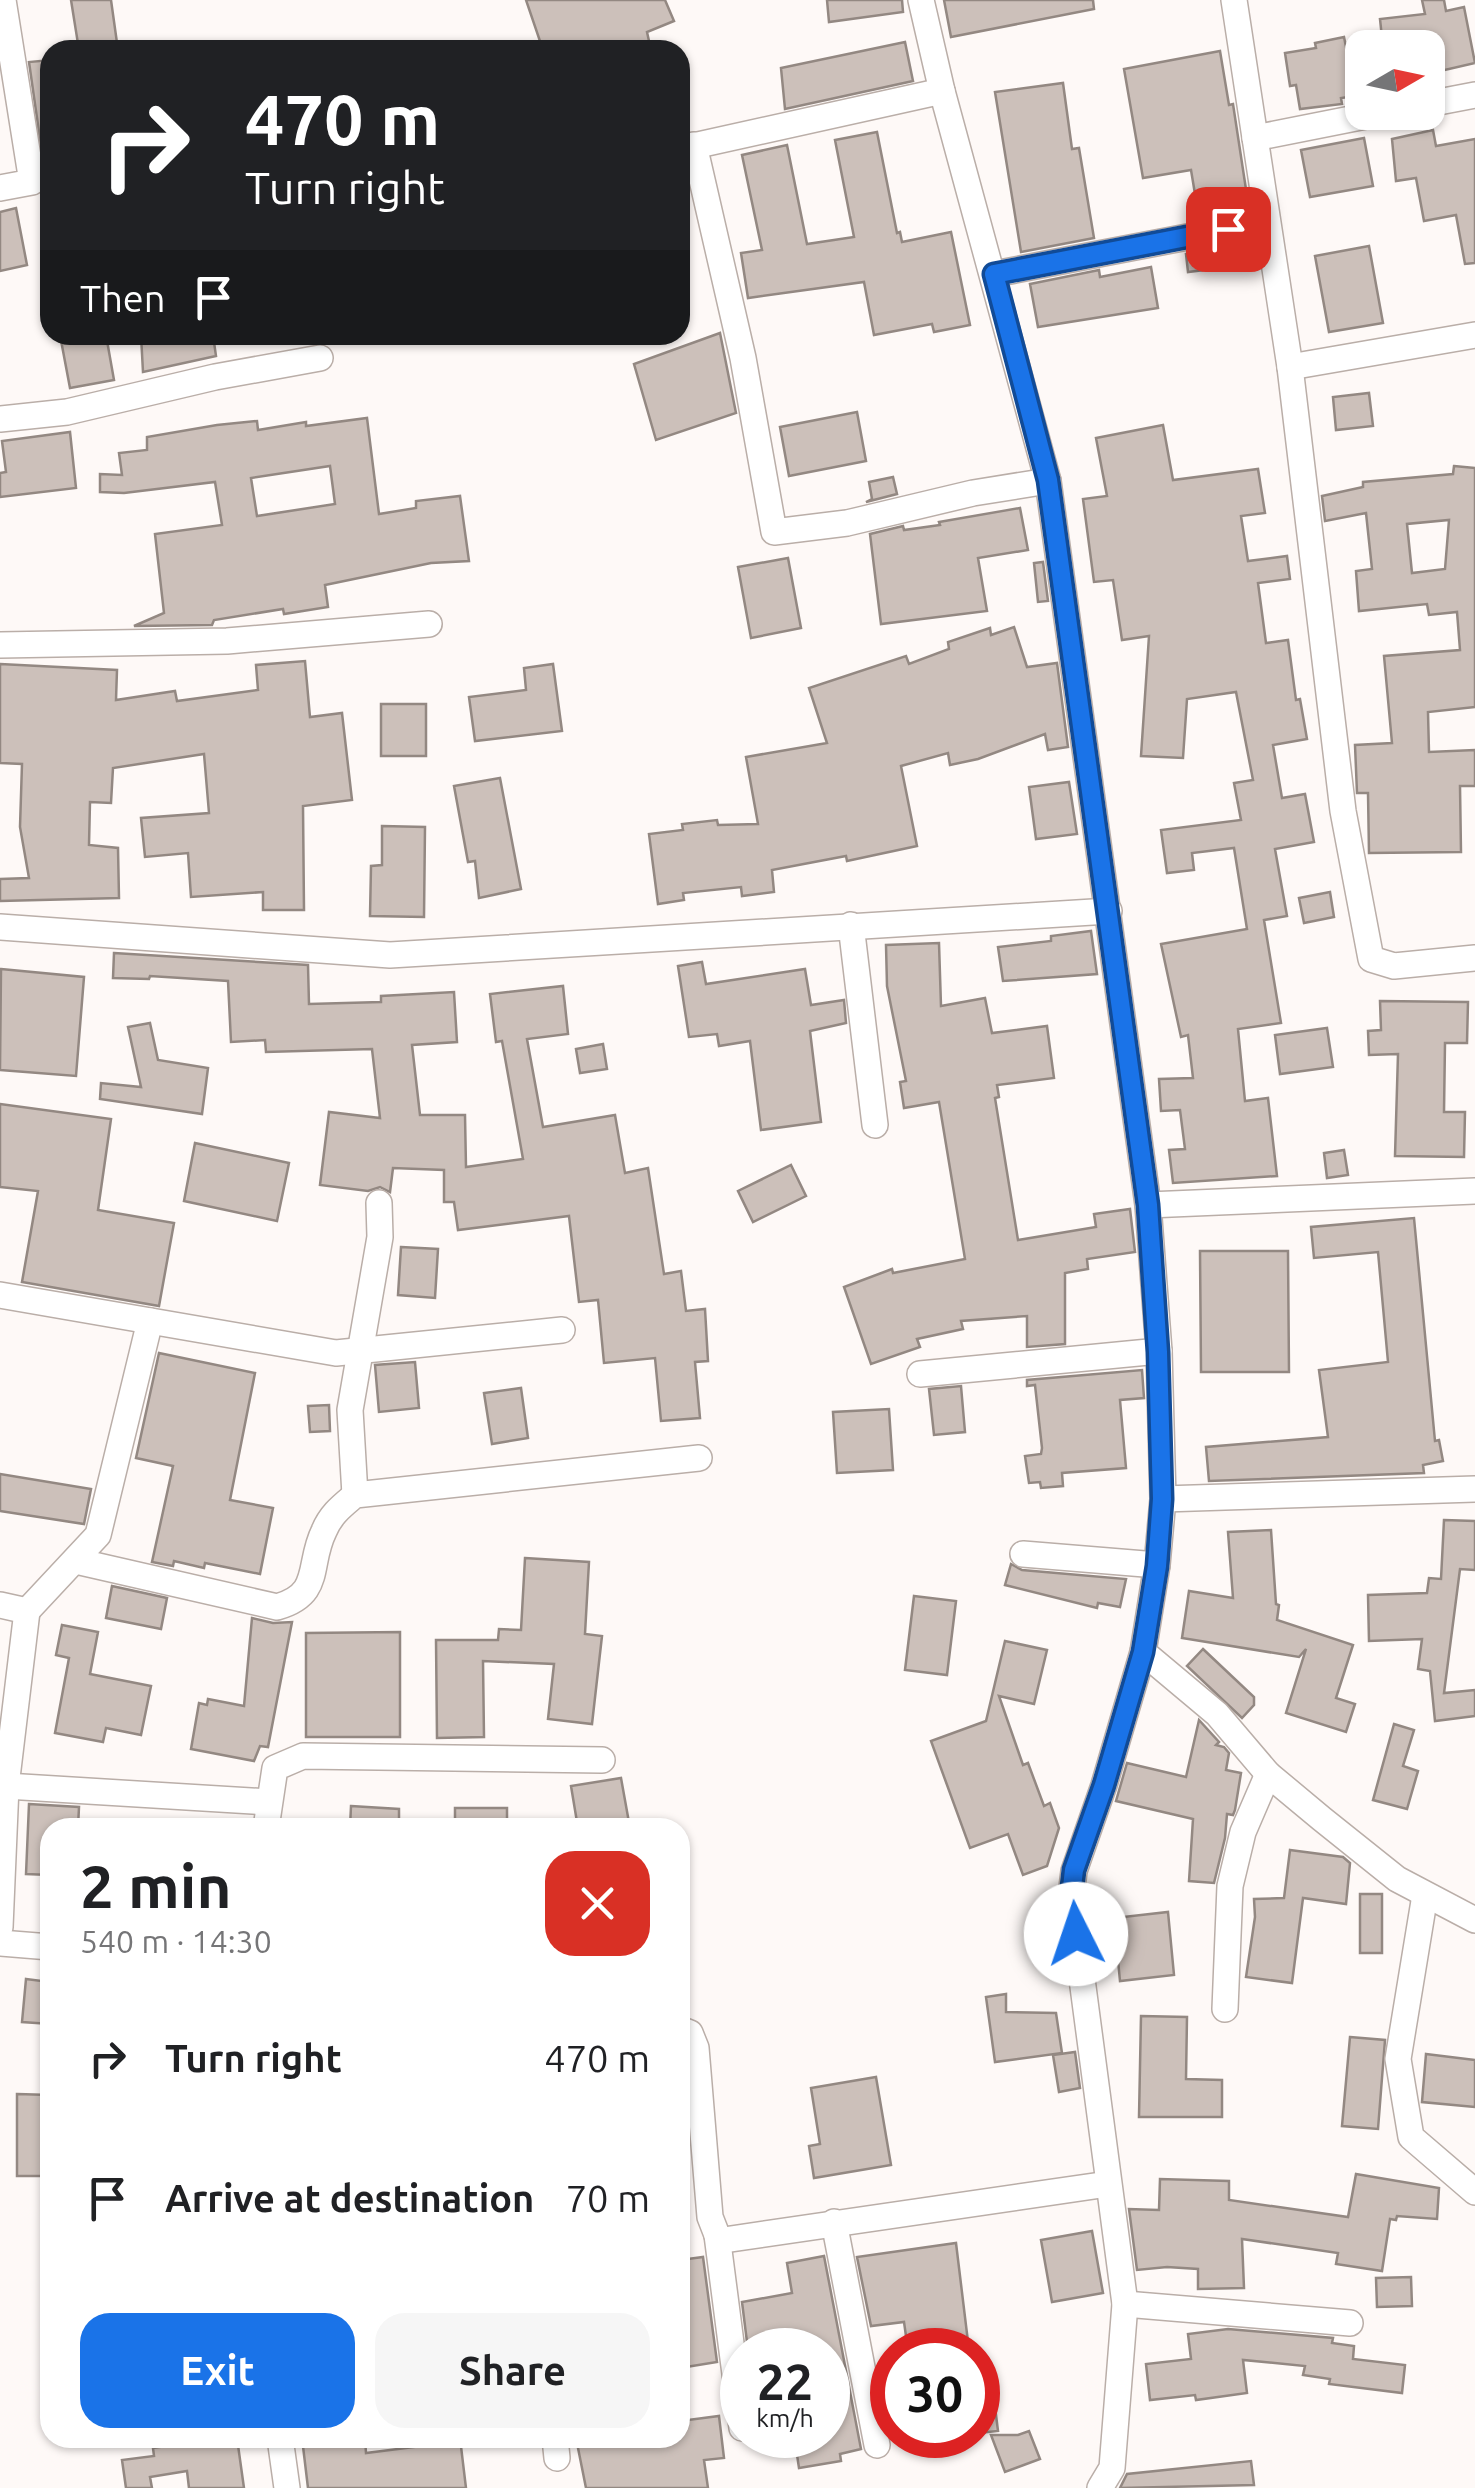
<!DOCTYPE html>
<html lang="en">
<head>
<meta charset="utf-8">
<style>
  :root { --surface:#fff; --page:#f6f6f6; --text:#202124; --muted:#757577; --accent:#1a73e8 }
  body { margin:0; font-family:Ubuntu,sans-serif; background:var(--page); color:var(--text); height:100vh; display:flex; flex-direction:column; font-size:38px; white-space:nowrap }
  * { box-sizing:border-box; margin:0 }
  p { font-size:32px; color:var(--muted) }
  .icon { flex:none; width:55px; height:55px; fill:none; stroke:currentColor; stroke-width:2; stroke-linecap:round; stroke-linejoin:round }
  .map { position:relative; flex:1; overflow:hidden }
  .side { position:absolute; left:40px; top:1818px; width:650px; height:630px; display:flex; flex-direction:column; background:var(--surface); border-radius:30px; box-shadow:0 2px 8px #0004 }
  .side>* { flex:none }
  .banner { position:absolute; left:40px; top:40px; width:650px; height:305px; border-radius:30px; box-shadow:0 2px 8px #0004; background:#202124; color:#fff; overflow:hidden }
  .needle { width:65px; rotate:81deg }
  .tools { position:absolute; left:1345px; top:30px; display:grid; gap:20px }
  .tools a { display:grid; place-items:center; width:100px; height:100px; border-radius:20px; background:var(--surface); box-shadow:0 2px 8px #0004; font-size:50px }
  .speed { position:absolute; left:720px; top:2328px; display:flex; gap:20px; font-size:50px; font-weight:700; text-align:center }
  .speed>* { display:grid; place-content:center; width:130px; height:130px; border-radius:50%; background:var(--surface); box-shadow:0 2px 8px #0004; line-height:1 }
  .speed small { font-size:25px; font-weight:400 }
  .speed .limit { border:15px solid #d22; background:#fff; color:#111 }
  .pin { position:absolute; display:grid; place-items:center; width:85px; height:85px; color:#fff; margin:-42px; border-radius:20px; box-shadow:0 5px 15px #0006 }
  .me { position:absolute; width:110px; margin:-55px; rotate:356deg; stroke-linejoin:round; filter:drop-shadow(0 0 8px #0008) }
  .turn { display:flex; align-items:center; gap:35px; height:210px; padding:0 40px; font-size:45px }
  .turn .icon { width:130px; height:130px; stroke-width:2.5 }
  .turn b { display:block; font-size:70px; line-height:85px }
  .then { display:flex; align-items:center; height:95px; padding:0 40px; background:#0003; gap:20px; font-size:38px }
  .round { display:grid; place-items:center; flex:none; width:105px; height:105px; border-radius:30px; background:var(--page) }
  .summary { display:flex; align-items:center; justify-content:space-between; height:170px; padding:0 40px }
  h1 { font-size:60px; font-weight:700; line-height:75px }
  .primary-button { display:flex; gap:20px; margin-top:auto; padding:20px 40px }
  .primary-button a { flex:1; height:115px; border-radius:30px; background:var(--accent); color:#fff; font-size:40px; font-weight:700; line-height:115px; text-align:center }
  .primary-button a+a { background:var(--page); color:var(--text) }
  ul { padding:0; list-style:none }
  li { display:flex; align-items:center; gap:30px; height:140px; padding:0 40px }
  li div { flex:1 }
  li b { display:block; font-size:38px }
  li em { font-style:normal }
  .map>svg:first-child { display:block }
</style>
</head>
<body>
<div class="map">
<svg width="1475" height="2488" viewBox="0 0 1475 2488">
  <rect width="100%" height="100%" fill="#fef9f7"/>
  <g fill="#ccc0ba" stroke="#938882" stroke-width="2.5" fill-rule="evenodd">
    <polygon points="71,0 111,0 118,50 79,50"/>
    <polygon points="526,0 665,0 674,21 647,32 651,50 543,50"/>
    <polygon points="827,0 902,0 903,12 829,22"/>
    <polygon points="944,0 1093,0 1094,9 951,37"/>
    <polygon points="1422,0 1444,0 1446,11 1464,7 1475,63 1436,72 1428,34 1382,38 1380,19 1425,14"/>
    <polygon points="1344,37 1356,96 1341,98 1342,104 1300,109 1296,85 1290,86 1285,53 1316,48 1315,43"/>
    <polygon points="905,42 913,81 785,109 781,68"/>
    <polygon points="1220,51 1229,105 1233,104 1249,209 1199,218 1191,170 1143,178 1124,69"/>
    <polygon points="50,60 50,187 47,188 29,62"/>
    <polygon points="1063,83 1072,149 1079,148 1094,238 1021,252 995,92"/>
    <polygon points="1433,130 1436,146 1475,139 1475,263 1465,264 1456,215 1424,221 1416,178 1396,181 1392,139"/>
    <polygon points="877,132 897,233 900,232 902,242 951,232 970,325 934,332 932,324 874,335 864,282 748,298 741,253 762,250 742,155 787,145 807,244 854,237 835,140"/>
    <polygon points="1364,138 1373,186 1310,197 1301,150"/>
    <polygon points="16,208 27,265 0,271 0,212"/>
    <polygon points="1249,242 1252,264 1188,272 1186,254"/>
    <polygon points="1369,246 1383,323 1329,332 1315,256"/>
    <polygon points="1151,267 1158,308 1038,327 1030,284 1099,270 1100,277"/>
    <polygon points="720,333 736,413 656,440 634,364"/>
    <polygon points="60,335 106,335 114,380 70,388"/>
    <polygon points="141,335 213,335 216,356 143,372"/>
    <polygon points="1369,393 1373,426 1336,430 1333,397"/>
    <polygon points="857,412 866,461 789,476 780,427"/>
    <path d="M367 418 379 514 416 508V501L460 496 469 561 431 563 325 585 328 607 284 614 283 609 214 620 212 625 134 626 164 613 155 534 222 525 215 482 124 493 100 492V474L122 475 119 453 147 450V437L217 425 257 421 258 430 306 422V426ZM330 466 335 504 257 516 251 478Z"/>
    <polygon points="1163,425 1173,480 1258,469 1265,513 1241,516 1248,561 1287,556 1290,579 1258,583 1266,643 1288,640 1296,700 1300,699 1307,739 1273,745 1282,798 1305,794 1314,842 1275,849 1287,916 1264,920 1281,1023 1238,1029 1245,1101 1268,1098 1277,1176 1173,1183 1169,1150 1185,1149 1180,1110 1161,1111 1159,1079 1193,1078 1188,1035 1181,1037 1161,944 1247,929 1234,848 1192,853 1194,870 1167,873 1161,830 1241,820 1234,783 1253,780 1236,692 1187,699 1183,758 1141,756 1149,636 1122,640 1113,580 1094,582 1083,499 1107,496 1096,438"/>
    <polygon points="70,432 76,488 0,497 0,473 6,472 2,441"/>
    <path d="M1454 466 1475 468V707L1428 712 1429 752 1475 750V786H1460L1461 852 1369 853 1368 793H1357L1355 745 1392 743 1384 656 1460 650 1457 612 1429 615 1427 604 1359 611 1356 571 1372 569 1366 513 1325 521 1322 496 1363 487V482L1453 474ZM1449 520 1445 569 1412 573 1407 524Z"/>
    <polygon points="893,477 897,494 866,502 872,499 869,482"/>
    <polygon points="1020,508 1028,550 978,558 987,611 881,624 870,534 903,526 904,530 940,525 939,522"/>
    <polygon points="788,558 801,628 751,638 738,567"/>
    <polygon points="1043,562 1048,601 1038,602 1034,563"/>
    <polygon points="1014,627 1027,667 1057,663 1068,747 1048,750 1045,734 978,759 950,765 948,753 901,766 917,846 847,861 846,856 772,870 774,892 742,896 741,887 683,893 684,900 658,904 649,834 683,830 682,824 717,820 718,825 758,824 746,757 827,743 809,688 906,656 909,664 949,649 948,642 990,628 991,635"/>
    <polygon points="305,661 310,717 342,713 352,800 303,806 304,910 263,910 263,892 191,897 188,853 145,857 141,818 209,813 204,754 113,768 111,803 90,802 89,845 118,848 119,898 0,901 0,879 29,878 20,827 22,764 0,763 0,664 117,670 116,700 175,691 177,701 258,690 256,665"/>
    <polygon points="553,664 562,731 475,741 469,697 526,690 524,668"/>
    <rect x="381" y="704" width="45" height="52"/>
    <polygon points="500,778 521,889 479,898 475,861 468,862 454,786"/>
    <polygon points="1069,782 1077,834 1036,839 1029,787"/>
    <polygon points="382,826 425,827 424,917 370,916 371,866 382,865"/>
    <polygon points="1330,892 1334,917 1304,923 1299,898"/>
    <polygon points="1091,931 1097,974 1003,981 998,947 1051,941 1051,936"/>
    <polygon points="939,943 941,1006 985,998 992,1033 1047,1026 1054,1078 997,1085 999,1097 995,1098 1018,1240 1096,1227 1094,1214 1130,1209 1135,1252 1087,1259 1088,1269 1065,1273 1065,1344 1027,1347 1027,1316 961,1321 963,1329 917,1339 920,1347 871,1364 844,1287 892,1269 893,1273 965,1259 939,1102 904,1108 900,1082 906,1081 887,986 886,945"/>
    <polygon points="114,953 308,965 309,1004 381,1002 381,996 454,992 457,1042 412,1045 420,1115 465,1115 466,1167 523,1159 502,1041 496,1042 490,994 563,986 568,1034 527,1039 543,1127 615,1115 625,1173 648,1168 664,1274 681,1271 686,1311 705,1309 708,1361 695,1362 700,1418 661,1421 655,1358 604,1363 598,1300 579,1302 569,1216 458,1230 454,1202 444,1202 444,1170 393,1168 390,1192 380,1187 368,1191 320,1185 329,1112 380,1118 372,1049 266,1052 265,1040 231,1042 228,981 150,976 149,979 113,978"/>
    <polygon points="702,962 706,984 805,969 811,1005 844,1000 846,1023 810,1031 821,1122 761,1130 750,1041 719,1046 717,1034 689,1037 678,966"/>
    <polygon points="1,969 84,977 76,1076 0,1070"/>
    <polygon points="1380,1001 1468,1002 1467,1043 1445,1043 1444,1112 1465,1112 1464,1157 1395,1156 1398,1054 1369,1055 1368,1031 1381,1030"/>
    <polygon points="150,1023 158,1060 208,1068 202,1114 100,1099 101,1083 141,1087 128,1027"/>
    <polygon points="1327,1028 1333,1067 1280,1074 1275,1035"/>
    <polygon points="603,1044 607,1069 580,1073 576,1049"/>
    <polygon points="0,1104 111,1119 98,1210 174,1223 159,1306 22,1282 38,1191 0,1187"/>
    <polygon points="195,1143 289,1163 277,1221 184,1201"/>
    <polygon points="1344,1150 1348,1175 1327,1178 1324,1153"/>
    <polygon points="791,1165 806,1196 753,1222 738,1191"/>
    <polygon points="1414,1218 1435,1441 1439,1440 1443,1461 1423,1465 1424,1473 1209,1481 1206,1447 1328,1437 1319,1370 1388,1362 1378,1252 1314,1258 1311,1227"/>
    <polygon points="401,1247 438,1249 435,1298 398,1295"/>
    <polygon points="1200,1251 1288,1251 1289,1372 1201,1372"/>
    <polygon points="159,1353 255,1373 230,1500 273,1508 260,1574 205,1563 204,1568 174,1561 173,1566 152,1562 173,1466 136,1458"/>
    <polygon points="415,1362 419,1408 379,1412 375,1365"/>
    <polygon points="1142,1370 1144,1398 1120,1400 1126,1468 1062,1473 1063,1486 1041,1488 1040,1482 1029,1483 1025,1456 1041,1454 1042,1448 1035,1385 1027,1386 1027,1380"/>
    <polygon points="961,1386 965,1432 934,1435 929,1389"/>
    <polygon points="521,1388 528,1438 492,1444 484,1393"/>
    <polygon points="329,1405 330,1431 310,1432 308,1406"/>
    <polygon points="889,1409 893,1470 837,1473 833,1412"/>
    <polygon points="0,1474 91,1489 84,1524 0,1511"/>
    <polygon points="1444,1520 1475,1521 1475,1570 1460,1569 1444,1693 1475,1690 1475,1716 1435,1721 1430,1671 1418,1669 1422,1639 1369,1641 1368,1595 1427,1593 1429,1578 1441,1579"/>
    <polygon points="1271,1530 1276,1604 1279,1605 1277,1620 1353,1645 1336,1698 1355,1704 1346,1732 1286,1713 1306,1649 1299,1657 1182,1638 1189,1591 1233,1598 1228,1532"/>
    <polygon points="525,1558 589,1562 585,1634 602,1636 592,1724 548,1719 554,1664 483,1661 484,1737 437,1738 436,1640 498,1640 499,1629 521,1630"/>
    <polygon points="1011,1564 1022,1570 1126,1579 1120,1607 1098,1603 1097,1608 1005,1585"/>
    <polygon points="112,1586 167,1598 161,1629 106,1618"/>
    <polygon points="914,1596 956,1601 947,1675 905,1670"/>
    <polygon points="252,1618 273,1623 292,1622 268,1747 260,1746 254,1761 191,1749 199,1703 207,1705 208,1699 244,1706"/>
    <polygon points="62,1625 98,1632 90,1674 151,1686 141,1735 106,1728 103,1742 55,1733 69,1658 56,1655"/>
    <polygon points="400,1632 400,1737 306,1737 306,1633"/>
    <polygon points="1005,1641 1047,1650 1034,1704 999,1696 1023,1765 1028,1763 1044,1806 1050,1803 1059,1828 1047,1866 1023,1875 1008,1834 970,1848 931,1741 986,1721"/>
    <polygon points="1203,1649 1254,1697 1254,1705 1242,1718 1187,1666"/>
    <polygon points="1199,1720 1219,1742 1216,1745 1224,1747 1229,1753 1226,1770 1241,1773 1235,1810 1233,1815 1227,1814 1225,1838 1214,1883 1189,1881 1193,1819 1116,1801 1127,1763 1186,1777"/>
    <polygon points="1394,1724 1414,1730 1403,1766 1418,1771 1407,1809 1373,1800"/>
    <polygon points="621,1778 630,1828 578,1828 571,1786"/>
    <polygon points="29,1804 79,1807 78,1828 50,1828 50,1875 26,1874"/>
    <polygon points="351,1806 399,1809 399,1828 350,1828"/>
    <rect x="455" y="1808" width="52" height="20"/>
    <polygon points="1290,1850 1343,1857 1350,1863 1346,1904 1303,1898 1292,1983 1246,1977 1255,1917 1254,1899 1284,1898"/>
    <rect x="1360" y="1894" width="22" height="59"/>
    <polygon points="1168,1912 1174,1975 1120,1981 1114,1918"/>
    <polygon points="26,1979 50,1982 50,2024 22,2022"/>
    <polygon points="1006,1994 1006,2012 1056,2013 1062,2053 995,2062 986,1997"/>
    <polygon points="1141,2016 1187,2017 1186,2079 1222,2080 1222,2117 1139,2117"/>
    <polygon points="1350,2037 1385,2040 1378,2129 1342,2126"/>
    <polygon points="1075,2052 1080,2088 1059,2092 1053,2055"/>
    <polygon points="1426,2054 1475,2060 1475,2107 1422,2102"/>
    <polygon points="876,2077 891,2165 814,2178 809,2146 820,2144 811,2088"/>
    <polygon points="17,2094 50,2095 50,2176 17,2176"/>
    <polygon points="1356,2174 1439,2188 1437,2219 1397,2216 1396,2220 1390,2219 1382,2271 1336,2264 1338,2253 1242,2239 1244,2288 1198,2289 1198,2269 1167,2267 1137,2270 1129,2209 1159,2210 1160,2179 1229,2181 1229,2200 1348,2217"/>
    <polygon points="1092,2231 1103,2293 1052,2302 1041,2240"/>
    <polygon points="956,2243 969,2350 908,2350 904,2322 871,2326 857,2257"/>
    <polygon points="824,2256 861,2449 840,2454 841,2461 799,2468 794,2435 828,2435 828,2413 833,2412 828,2380 828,2350 748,2350 742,2302 792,2293 787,2263"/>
    <polygon points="703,2257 717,2362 680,2368 680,2260"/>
    <polygon points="1411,2277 1412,2306 1377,2307 1376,2278"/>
    <polygon points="1228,2329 1333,2338 1332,2343 1354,2346 1353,2359 1405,2365 1402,2393 1329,2384 1330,2379 1303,2375 1305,2366 1243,2360 1247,2393 1196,2400 1195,2395 1150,2400 1146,2364 1191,2359 1188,2334"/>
    <polygon points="978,2367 990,2367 998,2431 978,2433"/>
    <polygon points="719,2416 724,2458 704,2460 708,2488 586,2488 576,2438 680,2438 680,2421"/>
    <polygon points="1029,2431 1040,2459 1005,2472 991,2435 1018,2435"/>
    <polygon points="165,2438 237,2438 244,2488 189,2488 187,2471 150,2477 152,2488 126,2488 122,2460 154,2456 153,2448 166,2446"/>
    <polygon points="302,2438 365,2438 366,2453 422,2446 421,2441 460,2438 466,2488 308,2488"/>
    <polygon points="1251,2461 1254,2485 1120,2488 1127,2474"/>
  </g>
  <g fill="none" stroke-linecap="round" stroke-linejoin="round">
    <g stroke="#baaea8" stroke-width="28">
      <g id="minor">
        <polyline points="921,0 942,91 1048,481 1148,1205 1159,1351 1163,1499 1157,1565 1143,1652 1104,1785 1074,1871 1071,1896 1125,2304 1112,2468 1100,2488"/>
        <polyline points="1234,0 1290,367 1343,811 1371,959 1394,966 1475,958"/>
        <polyline points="1428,104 1475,95"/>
        <polyline points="1255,138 1386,112"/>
        <polyline points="694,145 743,358 774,532 847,523 973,493 1048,481"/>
        <polyline points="680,149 942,91"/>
        <polyline points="0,188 32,182 3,0"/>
        <polyline points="994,274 1266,222"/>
        <polyline points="1290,367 1475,335"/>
        <polyline points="0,419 67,412 215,377 320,358"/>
        <polyline points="0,645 227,641 429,624"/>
        <polyline points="851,925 875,1125"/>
        <polyline points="0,927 390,955 1109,911"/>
        <polyline points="1148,1205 1475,1191"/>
        <polyline points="0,1295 336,1353 562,1330"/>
        <polyline points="920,1374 1159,1351"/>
        <polyline points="355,1495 350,1410 380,1237 379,1203"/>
        <polyline points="1163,1499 1475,1489"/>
        <polyline points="1023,1554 1157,1565"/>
        <path d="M76 1561 277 1607C323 1594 307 1565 324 1531 331 1514 342 1506 355 1495L699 1458"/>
        <polyline points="0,1605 27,1611 6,1786 0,1927"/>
        <polyline points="27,1611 98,1535 150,1321"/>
        <polyline points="1143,1652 1217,1714 1268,1774 1322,1819 1397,1879 1475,1920"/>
        <polyline points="6,1786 268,1802"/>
        <polyline points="266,1828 275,1768 303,1756 602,1760"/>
        <polyline points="1425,1895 1398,2059 1411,2137 1475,2192"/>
        <polyline points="0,1943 50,1947"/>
        <polyline points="1225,2009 1230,1886 1243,1832 1268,1774"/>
        <polyline points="680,2029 690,2033 696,2048 710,2217 717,2235 724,2240 1108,2184"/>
        <polyline points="834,2222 877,2445"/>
        <polyline points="717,2235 742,2428"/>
        <polyline points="1125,2304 1350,2323"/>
        <polyline points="280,2438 287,2488"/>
        <polyline points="555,2438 557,2458"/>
      </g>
    </g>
    <use href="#minor" stroke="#fff" stroke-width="25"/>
  </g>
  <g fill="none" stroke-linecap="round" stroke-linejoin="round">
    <g stroke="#114b97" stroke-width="25">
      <polyline id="route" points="1076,1934 1071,1896 1074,1870 1104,1785 1143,1652 1157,1566 1162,1499 1158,1352 1148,1205 1048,480 994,274 1228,229"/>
    </g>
    <use href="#route" stroke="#1a73e8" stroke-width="18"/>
  </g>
</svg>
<div class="tools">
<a><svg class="needle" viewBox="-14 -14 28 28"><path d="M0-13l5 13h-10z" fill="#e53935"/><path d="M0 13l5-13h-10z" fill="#757577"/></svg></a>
</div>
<div class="speed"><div>22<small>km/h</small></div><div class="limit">30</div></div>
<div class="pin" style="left:1228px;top:229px;background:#d93025"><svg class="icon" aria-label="arrive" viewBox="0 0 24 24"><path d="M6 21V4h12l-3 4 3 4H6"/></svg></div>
<svg class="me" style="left:1076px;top:1934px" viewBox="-20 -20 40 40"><circle r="19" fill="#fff"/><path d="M0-13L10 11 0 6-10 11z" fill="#1a73e8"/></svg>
<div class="banner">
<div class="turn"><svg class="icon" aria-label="right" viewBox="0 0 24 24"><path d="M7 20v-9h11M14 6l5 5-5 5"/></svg><div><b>470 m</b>Turn right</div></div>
<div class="then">Then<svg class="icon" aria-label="arrive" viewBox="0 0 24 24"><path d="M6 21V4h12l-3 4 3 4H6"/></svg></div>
</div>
<section class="side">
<div class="summary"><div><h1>2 min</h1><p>540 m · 14:30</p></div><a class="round" style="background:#d93025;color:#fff"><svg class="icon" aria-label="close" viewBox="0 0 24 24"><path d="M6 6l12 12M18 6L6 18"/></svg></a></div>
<ul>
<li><svg class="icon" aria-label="right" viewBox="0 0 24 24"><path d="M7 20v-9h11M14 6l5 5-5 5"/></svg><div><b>Turn right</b></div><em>470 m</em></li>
<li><svg class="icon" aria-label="arrive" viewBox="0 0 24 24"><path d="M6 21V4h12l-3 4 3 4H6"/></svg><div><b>Arrive at destination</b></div><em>70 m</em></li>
</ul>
<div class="primary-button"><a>Exit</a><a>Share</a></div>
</section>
</div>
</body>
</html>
